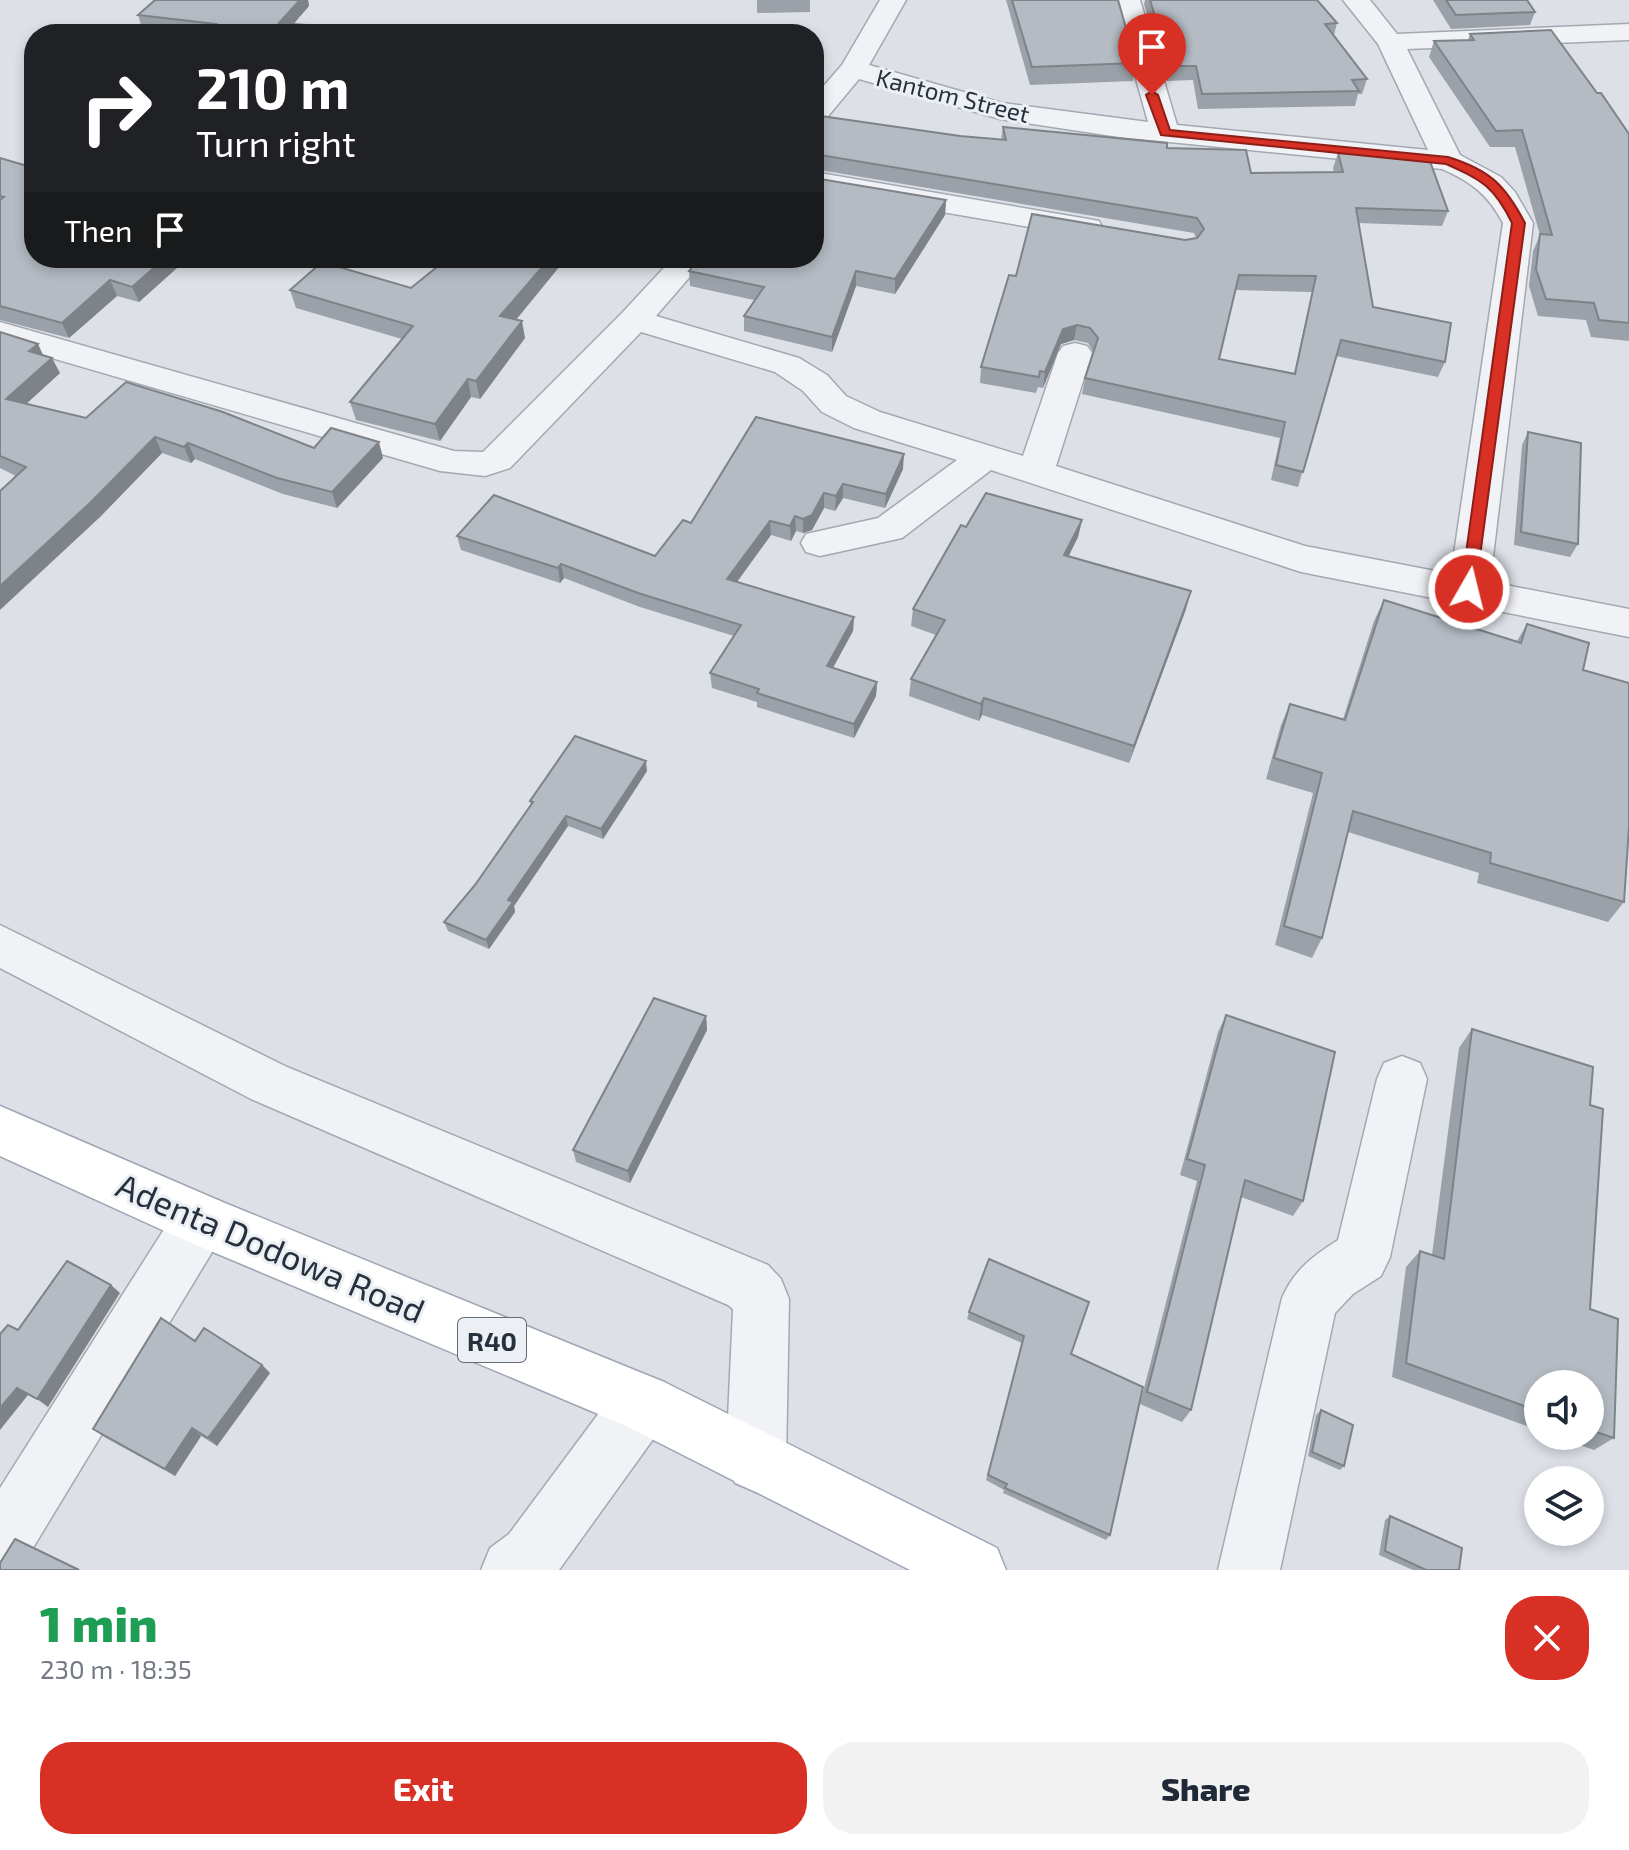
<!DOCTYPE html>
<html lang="en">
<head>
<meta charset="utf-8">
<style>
  :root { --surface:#fff; --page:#f2f2f3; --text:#1f2937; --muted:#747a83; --accent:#d93025 }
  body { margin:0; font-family:"Exo 2",sans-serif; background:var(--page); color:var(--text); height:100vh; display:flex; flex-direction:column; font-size:30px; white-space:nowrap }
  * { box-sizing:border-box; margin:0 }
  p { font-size:26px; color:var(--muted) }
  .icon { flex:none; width:44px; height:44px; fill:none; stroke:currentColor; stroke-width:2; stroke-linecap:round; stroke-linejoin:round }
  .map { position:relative; height:1570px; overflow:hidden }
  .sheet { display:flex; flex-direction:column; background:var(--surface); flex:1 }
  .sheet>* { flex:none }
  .hud { position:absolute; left:24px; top:24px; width:800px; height:244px; border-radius:32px; box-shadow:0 4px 12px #0003; background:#202124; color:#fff; overflow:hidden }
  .controls { position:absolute; left:1524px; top:1370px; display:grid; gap:16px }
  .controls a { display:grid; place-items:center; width:80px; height:80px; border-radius:50%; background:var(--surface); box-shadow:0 4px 12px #0003; font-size:40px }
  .pin { position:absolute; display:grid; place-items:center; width:68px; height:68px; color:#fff; margin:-82px -34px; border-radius:50% 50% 50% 0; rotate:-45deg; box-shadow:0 0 8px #0007 }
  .pin .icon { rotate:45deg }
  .me { position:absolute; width:88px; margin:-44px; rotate:8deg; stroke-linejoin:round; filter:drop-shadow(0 0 6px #0008) }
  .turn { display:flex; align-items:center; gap:28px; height:168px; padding:0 40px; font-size:36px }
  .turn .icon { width:104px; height:104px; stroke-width:2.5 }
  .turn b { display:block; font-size:56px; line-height:68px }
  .then { display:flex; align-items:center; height:76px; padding:0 40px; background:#0003; gap:16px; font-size:30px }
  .round { display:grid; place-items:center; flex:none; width:84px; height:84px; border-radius:32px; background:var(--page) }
  .headline { display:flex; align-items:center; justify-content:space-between; height:136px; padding:0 40px }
  h1 { font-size:48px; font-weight:800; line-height:60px; color:#1e9e55 }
  .cta { display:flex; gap:16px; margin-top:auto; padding:16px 40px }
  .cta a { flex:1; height:92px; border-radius:32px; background:var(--accent); color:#fff; font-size:32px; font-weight:800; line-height:92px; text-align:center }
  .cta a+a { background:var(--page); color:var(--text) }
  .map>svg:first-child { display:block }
</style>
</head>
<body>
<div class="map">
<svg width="1629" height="1570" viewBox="0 0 1629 1570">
  <rect width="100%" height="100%" fill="#dde1e7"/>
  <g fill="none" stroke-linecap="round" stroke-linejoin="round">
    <g stroke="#a3a8b1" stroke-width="3">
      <g id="minor">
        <path d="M880 0H906L869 65 1002 103 1148 122 1114 0H1140L1177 125 1428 150 1378 44 1343 0H1370L1397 34 1629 24V40L1407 49 1460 155 1501 177 1515 192 1533 223 1490 582 1629 609V637L1301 572 991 470 902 538 820 556 806 552 801 543 806 534 878 518 957 460 854 428 822 412 803 391 775 372 641 332 510 468 485 476 440 471 0 343V322L454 451 483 452 622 313 673 258H706L656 316 799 358 827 375 846 396 880 412 1023 456 1058 353 1063 346 1075 343 1087 346 1092 353 1056 466 1305 546 1451 574 1503 223C1488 194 1471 182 1442 169L1119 137 1000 119 859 79 824 121 814 123V97L842 65Z"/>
        <polygon points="814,172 1088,219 1099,221 1103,228 1099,235 1088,237 814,190"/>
        <polygon points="0,925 287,1067 768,1265 781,1279 789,1299 786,1462 777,1483 756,1492 735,1483 726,1462 733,1309 728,1305 251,1099 0,968"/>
        <path d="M1402 1056 1420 1063 1427 1079 1390 1257 1381 1276 1353 1294 1335 1313 1280 1570H1218L1282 1298C1294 1270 1313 1256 1338 1240L1377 1079 1384 1063Z"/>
        <polygon points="201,1194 220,1201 228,1220 220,1239 22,1566 0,1570 0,1488 182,1201"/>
        <polygon points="643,1374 664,1382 672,1403 664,1424 559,1570 481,1570 490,1548 509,1534 622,1382"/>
      </g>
    </g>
    <g stroke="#9da6b2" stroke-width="3">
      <polygon id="major" points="0,1106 220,1201 664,1382 997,1548 1006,1570 910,1570 622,1424 182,1239 0,1156"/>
    </g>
    <use href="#minor" fill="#f0f2f5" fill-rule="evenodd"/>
    <use href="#major" fill="#fff" fill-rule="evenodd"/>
  </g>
  <g fill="#9ba1a8" fill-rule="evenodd">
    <polygon points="155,0 308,0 309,6 293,24 337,34 193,34 142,28 138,15"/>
    <polygon points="757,0 810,0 810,12 757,13"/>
    <polygon points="1006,0 1118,0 1136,63 1133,81 1030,85"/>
    <polygon points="1145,0 1317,0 1337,23 1334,35 1367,79 1362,94 1358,94 1355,106 1198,109 1193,80 1167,81 1144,4"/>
    <polygon points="1433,0 1527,0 1535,12 1530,25 1451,29"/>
    <polygon points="1470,34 1597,93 1629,134 1629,341 1591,337 1586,320 1538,316 1529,286 1533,251 1540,235 1515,147 1490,147 1429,57 1434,41 1468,40"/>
    <path d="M814 115 960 136 1001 140 1003 127 1167 148 1251 173 1334 172 1333 168 1338 153 1448 211 1442 226 1358 223 1373 307 1445 362 1438 377 1336 356 1298 487 1271 480 1280 438 1082 394 1085 378 1093 352 1088 343 1074 340 1061 344 1043 388 1038 387 1036 393 980 383 981 367 1016 276 1196 238 1194 233 814 169ZM1235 290 1312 292 1294 373 1219 359Z"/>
    <polygon points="0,158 188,258 139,302 117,296 69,338 0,320"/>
    <polygon points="946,200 945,215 895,294 856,286 832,352 744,331 744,316 754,300 690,286 689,271"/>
    <polygon points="564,261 516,320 525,338 480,399 471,397 440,441 356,420 350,402 402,339 296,308 290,290 411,288"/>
    <polygon points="0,332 43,355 60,373 26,404 86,418 383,458 337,508 283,494 195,459 191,463 162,453 99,518 0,468"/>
    <polygon points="1528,432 1578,544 1570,557 1514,545 1522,445"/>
    <polygon points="903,469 885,508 843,498 835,511 824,508 812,530 803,533 796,531 791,541 771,535 737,582 854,617 853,631 833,668 877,682 876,696 854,738 757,707 757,702 712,688 710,673 734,636 640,607 564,578 560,583 461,550 457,536 655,556 691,523"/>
    <polygon points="1082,520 1078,537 1069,556 1186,609 1129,763 982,715 979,721 909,696 911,679 936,635 911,626 913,609 966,527"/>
    <polygon points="1384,600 1517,641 1527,624 1583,670 1624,902 1608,922 1477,883 1479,873 1348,832 1322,938 1312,958 1275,945 1313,793 1266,779 1281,725 1290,704 1343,719 1374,621"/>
    <polygon points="647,771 603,839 568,826 514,906 515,912 489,949 448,931 444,922 475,885 531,805 530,801"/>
    <polygon points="1226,1015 1303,1201 1293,1216 1241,1197 1191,1410 1182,1422 1140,1404 1197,1181 1180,1175 1218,1032"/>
    <polygon points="706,1016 707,1030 630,1183 576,1162 573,1150"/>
    <polygon points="1472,1029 1590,1105 1590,1309 1614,1438 1594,1450 1554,1436 1590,1436 1590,1384 1538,1384 1538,1430 1392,1377 1406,1267 1420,1251 1432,1255 1459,1048"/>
    <polygon points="969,1312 1071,1354 1110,1535 1106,1540 1003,1493 1004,1490 986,1480 1022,1343 967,1319"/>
    <polygon points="195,1341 262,1365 270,1373 217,1446 201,1436 175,1476 104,1437 93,1429"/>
    <polygon points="1321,1410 1344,1466 1340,1470 1308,1456 1316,1415"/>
    <polygon points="1390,1516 1459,1570 1413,1570 1379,1555 1385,1520"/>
  </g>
  <g fill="#7e8388">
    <polygon points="300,0 308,0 309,6 285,34 279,23"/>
    <polygon points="946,200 945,215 895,294 895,279"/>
    <polygon points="165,258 188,258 139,302 132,287"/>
    <polygon points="550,258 564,258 564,261 504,334 500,316"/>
    <polygon points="856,271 856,286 832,352 832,337"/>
    <polygon points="110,280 117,296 69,338 62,323"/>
    <polygon points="522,321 525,338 480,399 476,381"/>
    <polygon points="1077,325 1074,340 1061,344 1043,388 1045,372 1063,329"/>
    <polygon points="38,344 45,359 29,351"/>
    <polygon points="52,358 60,373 14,415 6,399"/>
    <polygon points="468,379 471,397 440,441 435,424"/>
    <polygon points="155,437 162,453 99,518 0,610 0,586"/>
    <polygon points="379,442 383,458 337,508 332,492"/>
    <polygon points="188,443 195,459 191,463 184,447"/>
    <polygon points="904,454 903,469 885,508 886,494"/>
    <polygon points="843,484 843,498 835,511 836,496"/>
    <polygon points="824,493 824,508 812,530 803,533 803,519"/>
    <polygon points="795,516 796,531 791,541 790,526"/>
    <polygon points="1082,520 1078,537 1060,572 1064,555"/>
    <polygon points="770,521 771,535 728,594 727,579"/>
    <polygon points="561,564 564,578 560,583 558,568"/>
    <polygon points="1191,591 1186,609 1129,763 1134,746"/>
    <polygon points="854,617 853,631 826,680 827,666"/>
    <polygon points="877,682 876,696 854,738 854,724"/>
    <polygon points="984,698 982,715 979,721 981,704"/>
    <polygon points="646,761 647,771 603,839 601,829"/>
    <polygon points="566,816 568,826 514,906 515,912 489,949 486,940 508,900"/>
    <polygon points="706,1016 707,1030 630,1183 628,1171"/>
    <polygon points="111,1285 120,1293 48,1407 37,1399"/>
    <polygon points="262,1365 270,1373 217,1446 208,1438"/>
    <polygon points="17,1388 28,1395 0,1430 0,1408"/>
    <polygon points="192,1428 201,1436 175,1476 165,1469"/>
  </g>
  <g fill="#b4bbc3" stroke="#7e8388" stroke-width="2" fill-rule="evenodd">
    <polygon points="155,0 300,0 279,23 336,27 331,34 206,34 216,24 138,15"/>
    <polygon points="1012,0 1118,0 1136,63 1032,67"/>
    <polygon points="1150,0 1317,0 1337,23 1325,24 1367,79 1352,80 1359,91 1202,94 1196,66 1170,66"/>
    <polygon points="1446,0 1527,0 1535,12 1456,15"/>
    <polygon points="1551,30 1597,93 1601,93 1629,134 1629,323 1599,320 1594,303 1546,299 1536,269 1540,234 1552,235 1522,130 1496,131 1434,41 1474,40 1470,34"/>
    <path d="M814 115 960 136 1006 140 1003 127 1167 143V148L1246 150 1251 173 1343 172 1338 153 1428 156 1448 211 1356 208 1373 307 1451 323 1445 362 1341 340 1303 472 1276 465 1285 422 1085 378 1098 338 1090 328 1077 325 1063 329 1045 372 1040 371 1039 377 981 367 1009 275 1016 276 1032 214 1185 240 1197 238 1204 229 1197 218 814 154ZM1239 275 1316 276 1295 374 1219 359Z"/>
    <polygon points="0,158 34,168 34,258 165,258 132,287 110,280 62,323 0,306 0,200 4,197 0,196"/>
    <polygon points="814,178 946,200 895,279 856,271 832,337 744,316 764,287 689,271 699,258 814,258"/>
    <polygon points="448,258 550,258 500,316 522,321 476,381 468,379 435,424 350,402 413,326 290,290 322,262 411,288"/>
    <polygon points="0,332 38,344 29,351 52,358 6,399 86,418 126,382 223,412 314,448 331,428 379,442 332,492 277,478 188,443 184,447 155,437 91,502 0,586 0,491 26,467 0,456"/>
    <polygon points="756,417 904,454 886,494 843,484 836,496 824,493 812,515 803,519 795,516 790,526 770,521 727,579 854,617 827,666 877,682 854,724 757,693 759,689 710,673 741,625 638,593 561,564 558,568 457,536 494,495 655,556 683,520 691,523"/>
    <polygon points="1528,432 1581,443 1578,544 1521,532"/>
    <polygon points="986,493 1082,520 1064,555 1191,591 1134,746 984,698 981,704 911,679 945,620 913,609 961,525 966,527"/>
    <polygon points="1384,600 1521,643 1527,624 1589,643 1583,670 1629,683 1629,827 1624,902 1490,863 1491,853 1353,811 1322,938 1284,926 1322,773 1274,758 1290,704 1345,720"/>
    <polygon points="575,736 646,761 601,829 566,816 508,900 513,902 486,940 444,922 475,885 533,802 530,801"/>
    <polygon points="654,998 706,1016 628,1171 573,1150"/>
    <polygon points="1226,1015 1335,1052 1303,1201 1245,1180 1191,1410 1147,1392 1205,1165 1187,1159"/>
    <polygon points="1472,1029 1593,1067 1590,1105 1603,1109 1590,1309 1618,1319 1614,1438 1590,1430 1590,1384 1538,1384 1538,1411 1406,1363 1420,1251 1444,1259"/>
    <polygon points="989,1259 1089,1302 1071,1354 1143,1387 1110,1535 1005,1488 1007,1484 988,1475 1024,1336 969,1312"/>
    <polygon points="67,1261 111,1285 37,1399 17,1388 0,1408 0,1334 8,1325 18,1330"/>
    <polygon points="161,1318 195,1341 204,1328 262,1365 208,1438 192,1428 165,1469 93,1429"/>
    <polygon points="1321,1410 1353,1425 1344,1466 1312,1452"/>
    <polygon points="1390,1516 1462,1548 1459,1570 1426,1570 1385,1551"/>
    <polygon points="15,1539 79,1570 0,1570 0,1563"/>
  </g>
  <path fill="#d93025" stroke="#8d1f18" stroke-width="2" d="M1152 91 1158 95 1170 130 1448 157C1490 170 1505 185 1525 223L1475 593H1463L1461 589 1512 223C1494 186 1482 180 1446 164L1161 135 1146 95Z"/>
  <g text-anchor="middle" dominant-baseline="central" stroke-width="6" stroke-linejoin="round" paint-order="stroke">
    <g font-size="24" fill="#27303d" stroke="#ecf0f4">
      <text transform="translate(953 95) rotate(14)">Kantom Street</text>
    </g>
    <rect fill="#ecf0f4" stroke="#626a74" stroke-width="2" x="458" y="1318" width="68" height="44" rx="6"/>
    <g font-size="26" font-weight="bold" fill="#27303d">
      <text x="492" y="1340">R40</text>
    </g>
    <g font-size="34" fill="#27303d" stroke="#ecf0f4">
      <text transform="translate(271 1247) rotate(23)">Adenta Dodowa Road</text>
    </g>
  </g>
</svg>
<div class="controls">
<a><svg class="icon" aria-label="sound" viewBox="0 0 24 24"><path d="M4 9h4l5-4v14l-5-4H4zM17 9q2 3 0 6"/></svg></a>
<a><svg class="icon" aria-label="layers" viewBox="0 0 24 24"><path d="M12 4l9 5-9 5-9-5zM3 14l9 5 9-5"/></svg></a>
</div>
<div class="pin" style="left:1152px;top:95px;background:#d93025"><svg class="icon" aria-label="arrive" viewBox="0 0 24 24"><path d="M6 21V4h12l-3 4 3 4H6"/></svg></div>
<svg class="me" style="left:1469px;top:589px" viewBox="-20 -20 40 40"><circle r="17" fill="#d93025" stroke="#fff" stroke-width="3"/><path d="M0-11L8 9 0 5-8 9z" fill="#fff"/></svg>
<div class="hud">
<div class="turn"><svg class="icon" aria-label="right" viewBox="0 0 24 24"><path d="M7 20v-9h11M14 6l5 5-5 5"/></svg><div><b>210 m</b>Turn right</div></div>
<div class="then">Then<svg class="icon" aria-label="arrive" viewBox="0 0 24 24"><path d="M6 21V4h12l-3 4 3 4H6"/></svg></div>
</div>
</div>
<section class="sheet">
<div class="headline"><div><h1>1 min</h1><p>230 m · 18:35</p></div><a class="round" style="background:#d93025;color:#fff"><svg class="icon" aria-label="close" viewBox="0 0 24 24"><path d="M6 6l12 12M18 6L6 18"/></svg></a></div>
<div class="cta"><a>Exit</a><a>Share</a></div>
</section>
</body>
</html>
